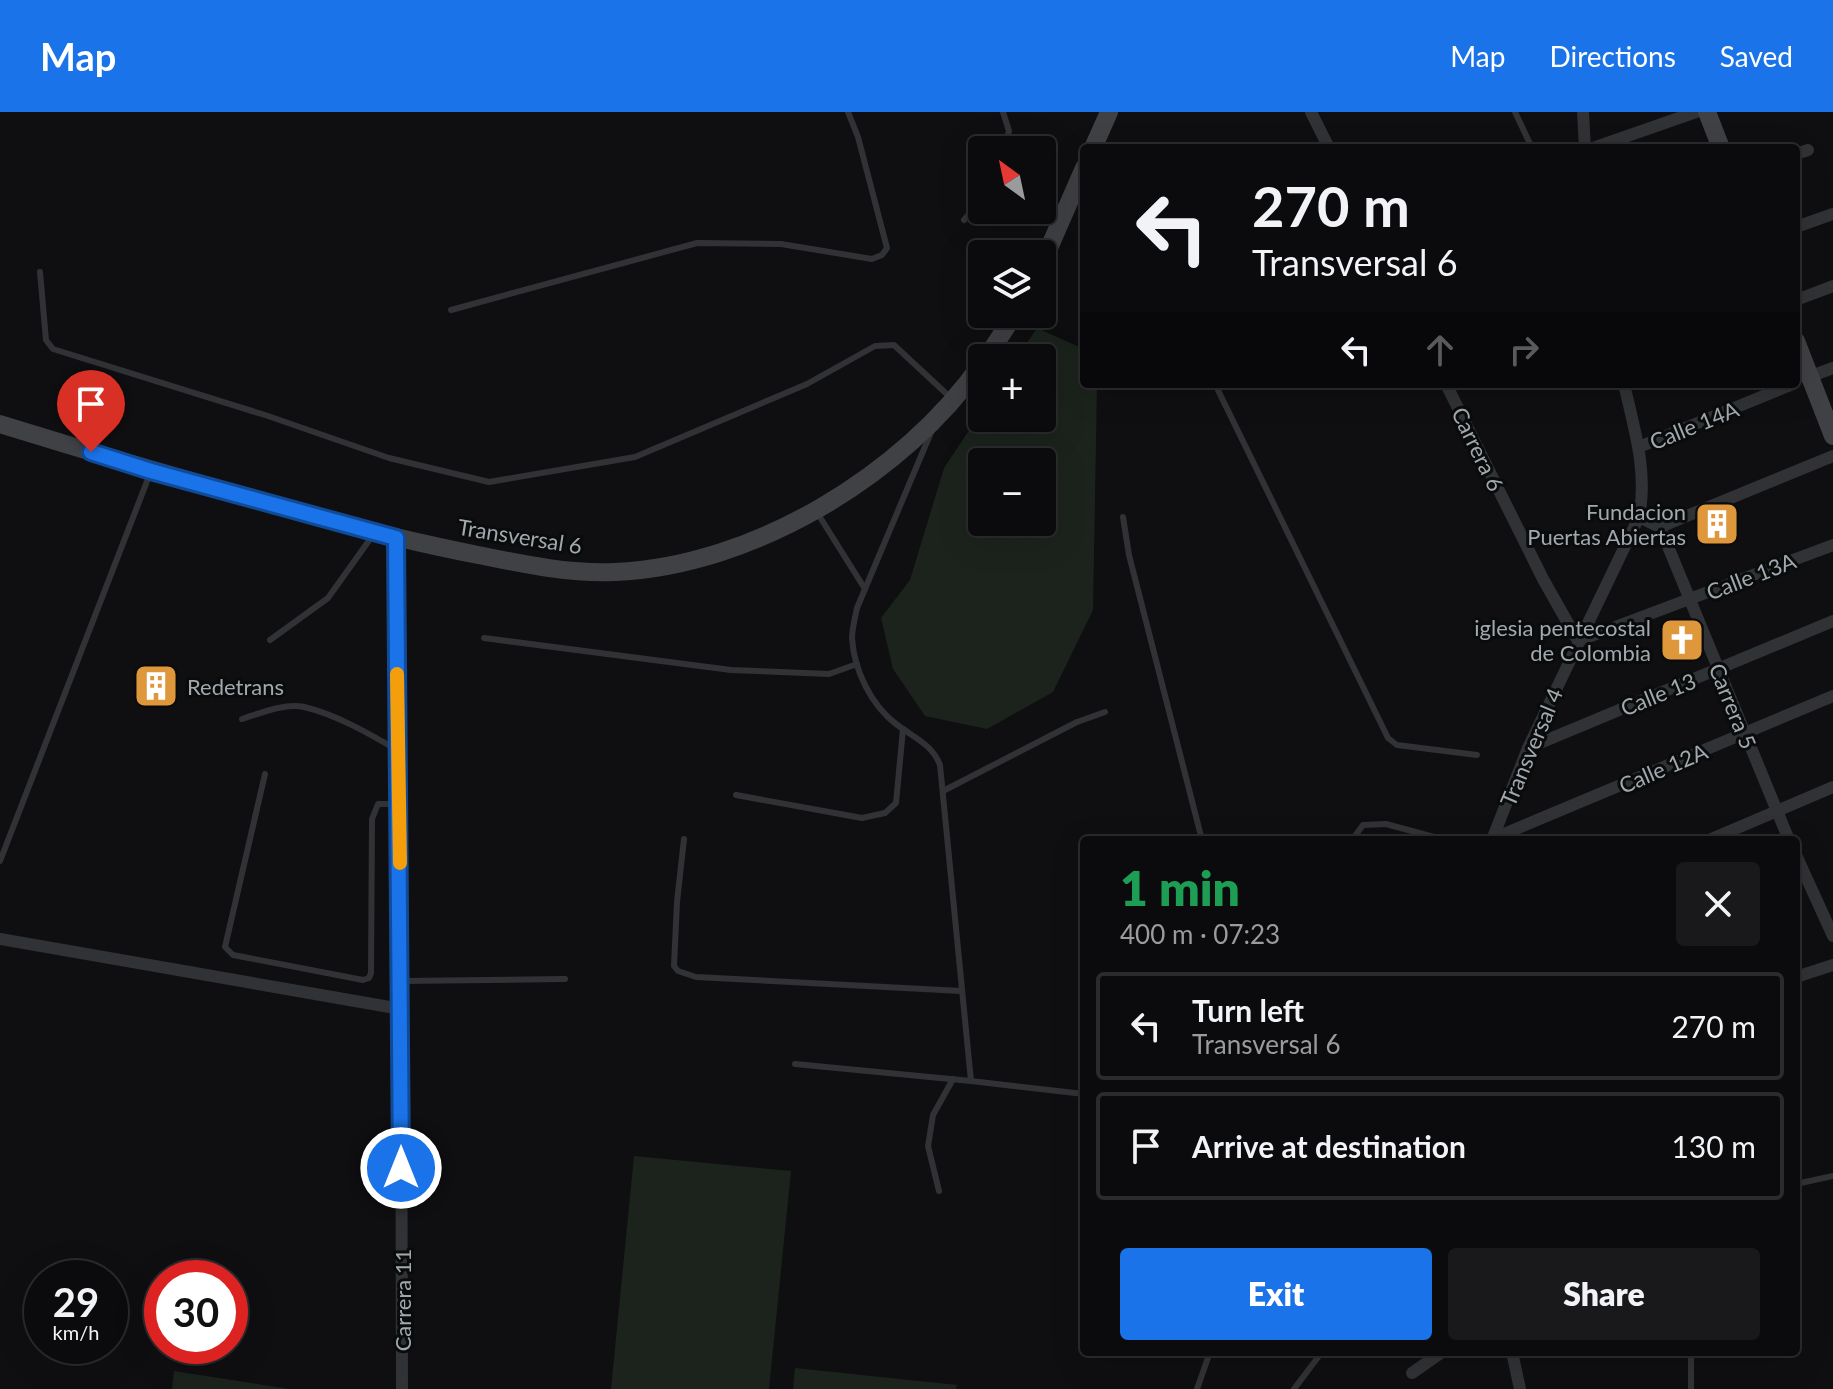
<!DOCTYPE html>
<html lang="en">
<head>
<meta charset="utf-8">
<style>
  :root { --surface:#0b0b0d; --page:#19191b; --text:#f1f3f6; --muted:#9a9b9d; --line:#2b2b2e; --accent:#1a73e8 }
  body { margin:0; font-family:Lato,sans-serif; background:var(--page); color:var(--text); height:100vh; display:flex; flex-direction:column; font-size:30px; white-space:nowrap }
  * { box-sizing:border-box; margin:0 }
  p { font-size:26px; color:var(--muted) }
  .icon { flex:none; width:44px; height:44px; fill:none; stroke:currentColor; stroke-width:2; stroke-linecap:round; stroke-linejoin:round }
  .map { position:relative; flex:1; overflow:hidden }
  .sheet { position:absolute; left:1080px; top:724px; width:720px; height:520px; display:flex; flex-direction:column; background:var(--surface); border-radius:8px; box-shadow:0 8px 32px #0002,0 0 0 2px var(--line) }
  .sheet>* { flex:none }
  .hud { position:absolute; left:1080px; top:32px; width:720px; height:244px; border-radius:8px; box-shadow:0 8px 32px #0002,0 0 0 2px var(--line); background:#0b0b0d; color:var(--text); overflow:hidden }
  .needle { width:52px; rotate:327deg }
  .buttons { position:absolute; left:968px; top:24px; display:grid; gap:16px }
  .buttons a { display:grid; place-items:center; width:88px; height:88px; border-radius:8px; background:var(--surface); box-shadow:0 8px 32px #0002,0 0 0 2px var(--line); font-size:40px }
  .speed { position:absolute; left:24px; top:1148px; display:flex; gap:16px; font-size:40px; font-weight:700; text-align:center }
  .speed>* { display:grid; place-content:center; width:104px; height:104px; border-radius:50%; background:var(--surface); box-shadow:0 8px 32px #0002,0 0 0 2px var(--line); line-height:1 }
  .speed small { font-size:20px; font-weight:400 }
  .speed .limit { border:12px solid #d22; background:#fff; color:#111 }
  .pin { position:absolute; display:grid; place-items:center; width:68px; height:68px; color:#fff; margin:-82px -34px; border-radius:50% 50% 50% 0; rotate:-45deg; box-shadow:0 0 8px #0007 }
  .pin .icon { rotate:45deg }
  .me { position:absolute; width:88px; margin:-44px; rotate:0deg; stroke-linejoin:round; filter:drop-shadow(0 0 6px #0008) }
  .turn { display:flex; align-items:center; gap:28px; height:168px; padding:0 40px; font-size:36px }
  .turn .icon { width:104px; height:104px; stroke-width:2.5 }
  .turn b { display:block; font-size:56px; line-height:68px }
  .lanes { display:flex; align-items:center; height:76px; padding:0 40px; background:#0003; justify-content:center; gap:40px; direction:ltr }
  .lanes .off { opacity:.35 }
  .round { display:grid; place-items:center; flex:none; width:84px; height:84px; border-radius:8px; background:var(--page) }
  .overview { display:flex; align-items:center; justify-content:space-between; height:136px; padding:0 40px }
  h1 { font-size:48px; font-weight:800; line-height:60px; color:#1e9e55 }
  .action { display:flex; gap:16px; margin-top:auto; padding:16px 40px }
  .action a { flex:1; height:92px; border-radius:8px; background:var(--accent); color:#fff; font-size:32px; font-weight:800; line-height:92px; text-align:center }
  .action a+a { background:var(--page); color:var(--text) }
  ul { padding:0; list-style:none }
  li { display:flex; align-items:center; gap:24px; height:108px; margin:0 16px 12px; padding:0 24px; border:4px solid var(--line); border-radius:8px }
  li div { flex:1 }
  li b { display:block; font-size:30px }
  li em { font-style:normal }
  header { display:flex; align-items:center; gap:48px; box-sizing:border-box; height:112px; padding:0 40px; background:var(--accent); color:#fff }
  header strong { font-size:38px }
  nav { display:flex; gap:44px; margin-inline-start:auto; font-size:28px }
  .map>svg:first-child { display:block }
</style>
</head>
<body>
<header>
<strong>Map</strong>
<nav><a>Map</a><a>Directions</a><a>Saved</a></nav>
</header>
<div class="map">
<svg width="1833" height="1277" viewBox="0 0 1833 1277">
  <rect width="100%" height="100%" fill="#0f0f11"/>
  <g fill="#1c231c" fill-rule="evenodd">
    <path d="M1037 216 1084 237V272H1097L1093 498 1053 580 987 617 925 604 893 557 881 506 910 468 944 356 982 299V306H1042V246H1017ZM982 350H1042V410H982Z"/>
    <polygon points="634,1044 791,1059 769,1277 611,1277"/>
    <polygon points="795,1256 957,1273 956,1277 793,1277"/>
    <polygon points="174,1259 289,1277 172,1277"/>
  </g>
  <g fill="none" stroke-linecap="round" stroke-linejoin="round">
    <g stroke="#313235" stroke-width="6">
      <polyline points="1003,0 1009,19 1003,38"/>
      <polyline points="1515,0 1532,36"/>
      <polyline points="964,108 982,87"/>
      <polyline points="40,160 46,228 53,237 268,304 389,346 489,370 635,345 807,272 875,234 894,233 951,286"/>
      <polyline points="451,198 697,131 781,132 872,147 882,143 887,136 858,25 848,0"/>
      <polyline points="1215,272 1388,626 1397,633 1477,643"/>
      <path d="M932 318 857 496C855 506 852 517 852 526 854 558 871 593 896 612 913 625 932 632 940 653L971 969 1084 982"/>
      <polyline points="818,402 865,477"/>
      <polyline points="1123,405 1129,443 1202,728"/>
      <polyline points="484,526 731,558 829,562 857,552"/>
      <polyline points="270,528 328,486 373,423"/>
      <path d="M242 607C261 601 284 591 304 595 335 602 370 622 397 638"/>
      <polyline points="265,662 225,835 233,843 363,868 369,866 371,861 372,707 378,692 399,692"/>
      <polyline points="943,679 1077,610 1105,600"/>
      <polyline points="736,683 862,706 885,701 896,691 903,617"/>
      <polyline points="684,727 677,790 674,854 678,859 696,865 961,879"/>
      <polyline points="1352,728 1363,713 1386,712 1445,728"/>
      <polyline points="0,749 151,359"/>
      <polyline points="401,869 565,867"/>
      <polyline points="795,952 971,969"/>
      <polyline points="1796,1072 1833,1064"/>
      <polyline points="939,1079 928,1034 933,1003 953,967"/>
      <polyline points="1691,1240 1691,1277"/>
      <polyline points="1197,1277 1210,1240"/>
      <polyline points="1294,1277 1322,1240"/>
    </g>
    <g stroke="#313235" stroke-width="12">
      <polyline points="1311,0 1329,36"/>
      <polyline points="1583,0 1585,36"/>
      <polyline points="1593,36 1696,0"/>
      <polyline points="1796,42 1808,38"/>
      <polyline points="1796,115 1833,102"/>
      <polyline points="1796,188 1833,174"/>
      <polyline points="1806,266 1833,256"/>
      <polyline points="1446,272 1543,467 1578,529"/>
      <polyline points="1639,335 1793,272"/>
      <polyline points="1639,405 1660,415 1833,344"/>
      <polyline points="1660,415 1789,728"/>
      <polyline points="396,426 401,869 402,1277"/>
      <polyline points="1578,529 1833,433"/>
      <polyline points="1528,636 1833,509"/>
      <polyline points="1492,727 1833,584"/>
      <path d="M1492 728 1528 636 1639 405C1648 360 1634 316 1624 272"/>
      <polyline points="1709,728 1833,675"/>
      <polyline points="1796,743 1833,824"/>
      <polyline points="0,827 401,897"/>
      <polyline points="1796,865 1833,853"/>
      <polyline points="1512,1240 1520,1277"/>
      <polyline points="1412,1261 1442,1240"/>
    </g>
    <g stroke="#3f4145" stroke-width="18">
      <polyline points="1707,0 1721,36"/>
      <polyline points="1093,36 1109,0"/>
      <polyline points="1042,152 1084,56"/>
      <polyline points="1796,229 1833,324"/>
      <polyline points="986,246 1015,202"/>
      <path d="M0 312C110 346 220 378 331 408 379 422 428 433 478 443 523 452 568 462 615 460 753 454 904 363 982 251"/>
    </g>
  </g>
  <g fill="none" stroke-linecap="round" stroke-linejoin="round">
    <g stroke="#114b97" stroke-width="20">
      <polyline id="route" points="91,340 151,359 396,426 401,1056"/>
    </g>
    <use href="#route" stroke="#1a73e8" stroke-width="14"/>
    <polyline stroke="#f59e0b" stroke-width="14" points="397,562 400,751"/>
  </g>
  <defs>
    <g id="building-square" transform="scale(2.3)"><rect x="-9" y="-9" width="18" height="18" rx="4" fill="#de973a" stroke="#0a0b0b"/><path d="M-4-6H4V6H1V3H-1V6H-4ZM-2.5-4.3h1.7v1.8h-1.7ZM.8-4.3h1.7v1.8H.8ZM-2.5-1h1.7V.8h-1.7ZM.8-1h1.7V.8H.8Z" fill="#fff"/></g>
    <g id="church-square" transform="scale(2.3)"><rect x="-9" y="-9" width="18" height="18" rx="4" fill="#de973a" stroke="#0a0b0b"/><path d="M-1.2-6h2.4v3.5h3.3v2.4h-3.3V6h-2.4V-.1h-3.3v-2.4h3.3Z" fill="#fff"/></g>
  </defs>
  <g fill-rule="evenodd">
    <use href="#building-square" x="1717" y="412"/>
    <use href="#church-square" x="1682" y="528"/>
    <use href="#building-square" x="156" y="574"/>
  </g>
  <g text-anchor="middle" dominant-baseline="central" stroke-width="6" stroke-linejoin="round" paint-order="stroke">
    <g font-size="22" fill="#a2a8b0" stroke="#0a0b0b">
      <text transform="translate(1694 313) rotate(-22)">Calle 14A</text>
      <text transform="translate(1478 337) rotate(64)">Carrera 6</text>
      <text transform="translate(520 424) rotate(9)">Transversal 6</text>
      <text transform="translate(1751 464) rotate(-21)">Calle 13A</text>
      <text transform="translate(1658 582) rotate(-22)">Calle 13</text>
      <text transform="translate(1733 594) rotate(68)">Carrera 5</text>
      <text transform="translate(1531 635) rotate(-67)">Transversal 4</text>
      <text transform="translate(1663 656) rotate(-23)">Calle 12A</text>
      <text transform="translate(402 1188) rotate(-90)">Carrera 11</text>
    </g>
    <g font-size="22" fill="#a2a8b0" stroke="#0a0b0b" text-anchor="end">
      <text x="1686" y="399">Fundacion<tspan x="1686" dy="25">Puertas Abiertas</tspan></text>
      <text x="1651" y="515">iglesia pentecostal<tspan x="1651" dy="25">de Colombia</tspan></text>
      <text x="187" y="574" text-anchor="start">Redetrans</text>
    </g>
  </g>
</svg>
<div class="buttons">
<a><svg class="needle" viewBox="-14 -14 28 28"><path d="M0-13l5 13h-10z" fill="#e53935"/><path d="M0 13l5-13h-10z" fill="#9a9b9d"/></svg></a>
<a><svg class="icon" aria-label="layers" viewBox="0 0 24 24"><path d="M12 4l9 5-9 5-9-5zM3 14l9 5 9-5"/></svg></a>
<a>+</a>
<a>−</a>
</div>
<div class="speed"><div>29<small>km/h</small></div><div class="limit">30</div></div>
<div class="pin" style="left:91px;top:340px;background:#d93025"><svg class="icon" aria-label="arrive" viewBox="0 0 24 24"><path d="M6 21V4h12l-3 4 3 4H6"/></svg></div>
<svg class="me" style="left:401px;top:1056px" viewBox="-20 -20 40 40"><circle r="17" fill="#1a73e8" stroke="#fff" stroke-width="3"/><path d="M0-11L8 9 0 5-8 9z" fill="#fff"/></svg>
<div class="hud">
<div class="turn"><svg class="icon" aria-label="left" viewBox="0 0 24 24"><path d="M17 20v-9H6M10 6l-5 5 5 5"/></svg><div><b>270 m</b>Transversal 6</div></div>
<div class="lanes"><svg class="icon" aria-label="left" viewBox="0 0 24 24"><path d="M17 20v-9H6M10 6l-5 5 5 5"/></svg><svg class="icon off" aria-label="ahead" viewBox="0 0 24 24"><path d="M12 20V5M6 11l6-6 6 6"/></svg><svg class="icon off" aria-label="right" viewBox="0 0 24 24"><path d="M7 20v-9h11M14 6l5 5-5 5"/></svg></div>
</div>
<section class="sheet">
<div class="overview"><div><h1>1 min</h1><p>400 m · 07:23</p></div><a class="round"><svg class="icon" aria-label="close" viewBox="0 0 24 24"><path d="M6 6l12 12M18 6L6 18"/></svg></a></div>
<ul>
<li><svg class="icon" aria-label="left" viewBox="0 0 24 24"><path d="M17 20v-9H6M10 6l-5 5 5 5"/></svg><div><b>Turn left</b><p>Transversal 6</p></div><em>270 m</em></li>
<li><svg class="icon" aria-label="arrive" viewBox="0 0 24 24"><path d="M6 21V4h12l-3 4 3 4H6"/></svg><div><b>Arrive at destination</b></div><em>130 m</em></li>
</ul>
<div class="action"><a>Exit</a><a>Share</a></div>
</section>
</div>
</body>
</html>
